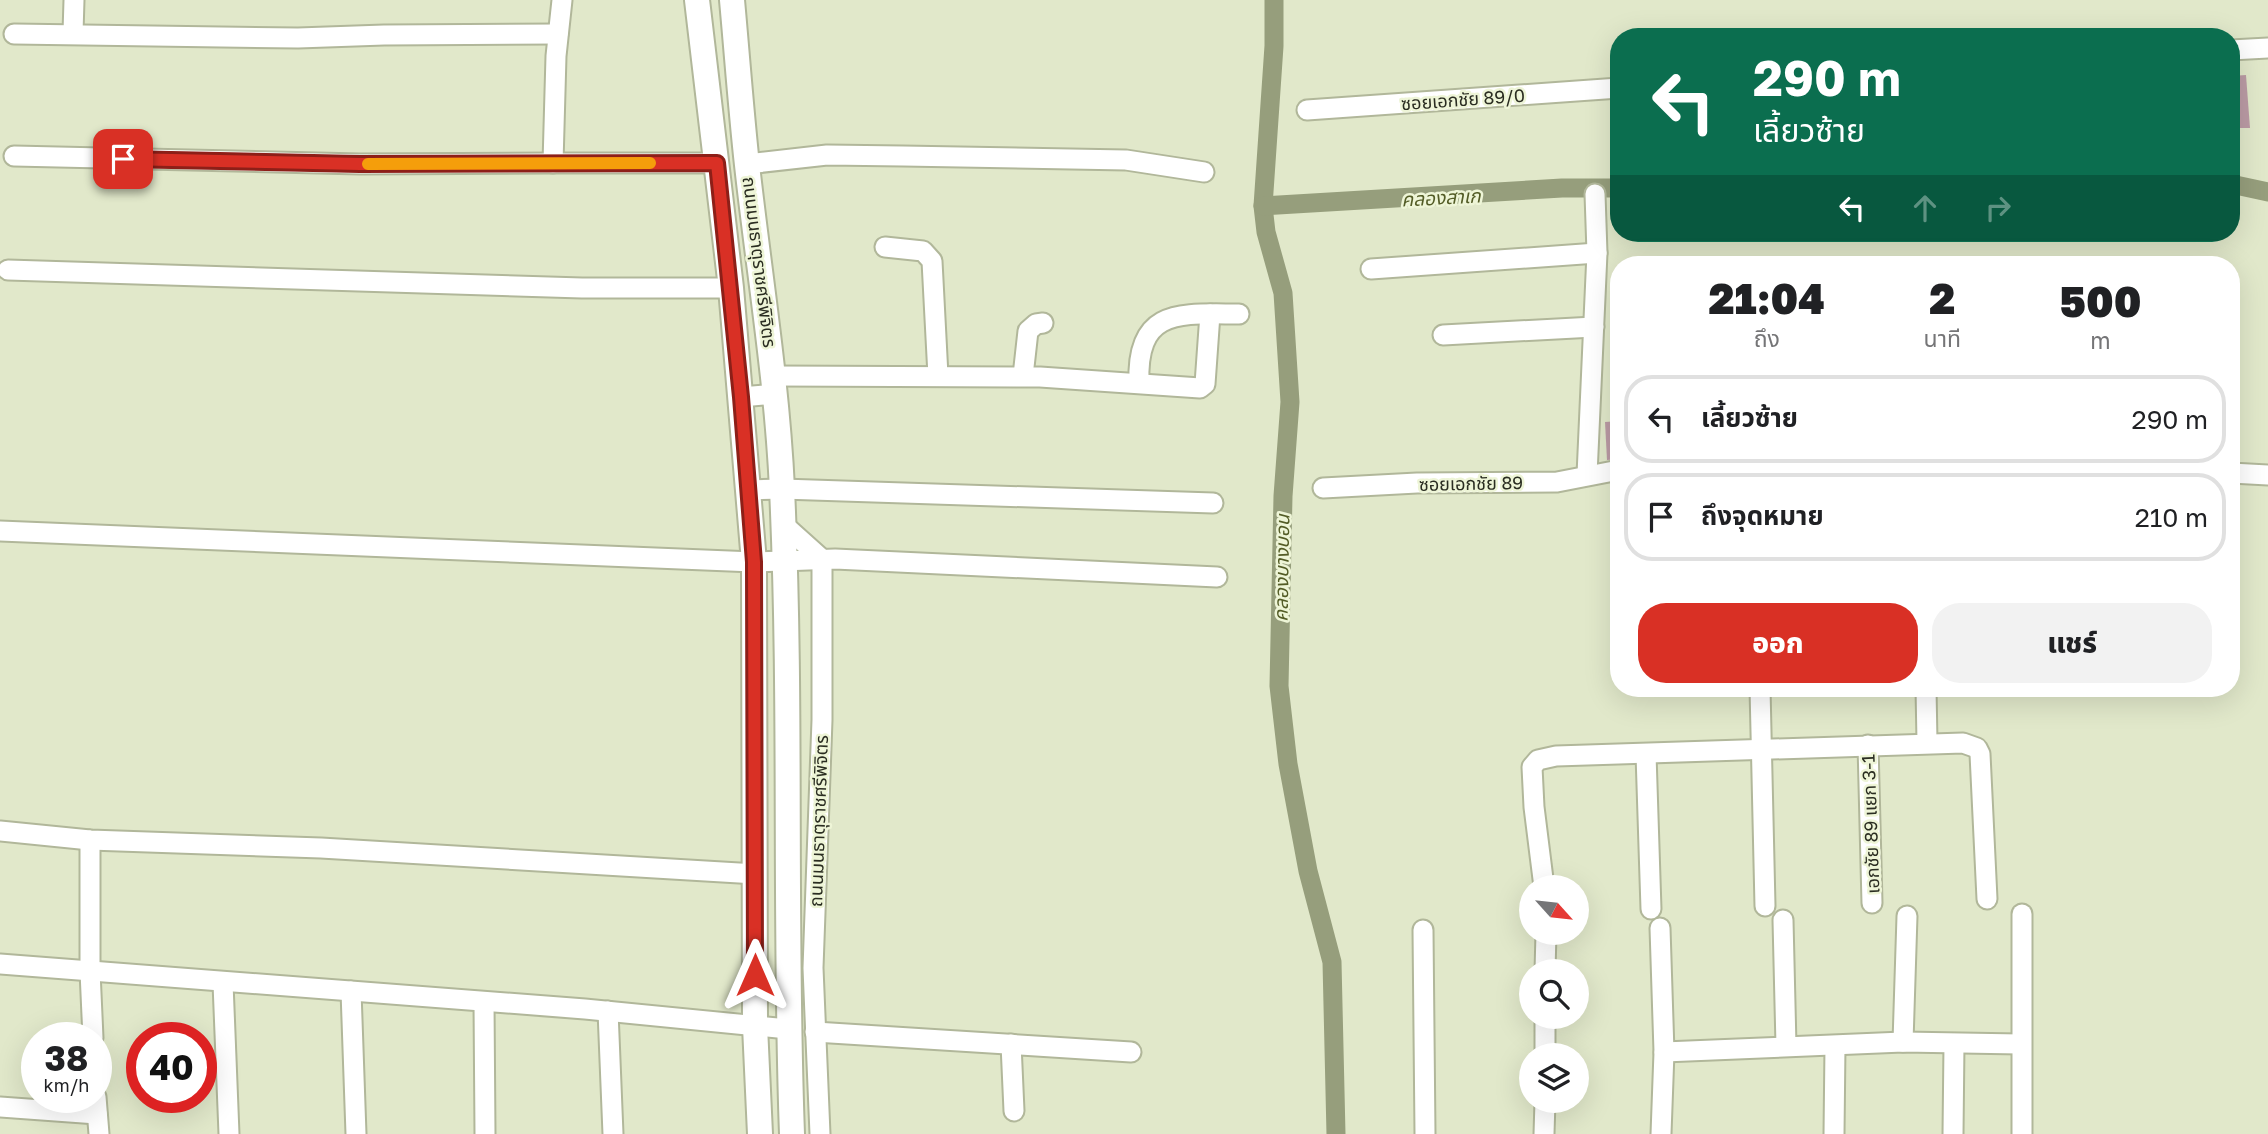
<!DOCTYPE html>
<html lang="th">
<head>
<meta charset="utf-8">
<style>
  :root { --surface:#fff; --page:#f2f2f2; --text:#202124; --muted:#757577; --line:#e0e0e0; --accent:#d93025 }
  body { margin:0; font-family:"Golos Text","Noto Sans Thai",sans-serif; background:var(--page); color:var(--text); height:100vh; display:flex; flex-direction:column; font-size:26px; white-space:nowrap }
  * { box-sizing:border-box; margin:0 }
  p { font-size:23px; color:var(--muted) }
  .icon { flex:none; width:38px; height:38px; fill:none; stroke:currentColor; stroke-width:2; stroke-linecap:round; stroke-linejoin:round }
  .map { position:relative; flex:1; overflow:hidden }
  .sheet { position:absolute; left:1610px; top:256px; width:630px; height:441px; display:flex; flex-direction:column; background:var(--surface); border-radius:28px; box-shadow:0 7px 28px #0002 }
  .sheet>* { flex:none }
  .top-card { position:absolute; left:1610px; top:28px; width:630px; height:214px; border-radius:28px; box-shadow:0 7px 28px #0002; background:#0b6e4f; color:#fff; overflow:hidden }
  .needle { width:46px; rotate:117deg }
  .controls { position:absolute; left:1519px; top:875px; display:grid; gap:14px }
  .controls a { display:grid; place-items:center; width:70px; height:70px; border-radius:50%; background:var(--surface); box-shadow:0 7px 28px #0002; font-size:35px }
  .speed { position:absolute; left:21px; top:1022px; display:flex; gap:14px; font-size:35px; font-weight:700; text-align:center }
  .speed>* { display:grid; place-content:center; width:91px; height:91px; border-radius:50%; background:var(--surface); box-shadow:0 7px 28px #0002; line-height:1 }
  .speed small { font-size:18px; font-weight:400 }
  .speed .limit { border:10px solid #d22; background:#fff; color:#111 }
  .pin { position:absolute; display:grid; place-items:center; width:60px; height:60px; color:#fff; margin:-30px; border-radius:14px; box-shadow:0 4px 10px #0006 }
  .me { position:absolute; width:77px; margin:-38px; rotate:0deg; stroke-linejoin:round; filter:drop-shadow(0 0 5px #0008) }
  .turn { display:flex; align-items:center; gap:24px; height:147px; padding:0 28px; font-size:32px }
  .turn .icon { width:91px; height:91px; stroke-width:2.5 }
  .turn b { display:block; font-size:49px; line-height:60px }
  .lanes { display:flex; align-items:center; height:66px; padding:0 28px; background:#0003; justify-content:center; gap:35px; direction:ltr }
  .lanes .off { opacity:.35 }
  .eta { display:flex; justify-content:space-evenly; align-items:center; height:119px; text-align:center }
  .eta b { font-size:42px; font-weight:800; line-height:49px }
  .primary-button { display:flex; gap:14px; margin-top:auto; padding:14px 28px }
  .primary-button a { flex:1; height:80px; border-radius:28px; background:var(--accent); color:#fff; font-size:28px; font-weight:800; line-height:80px; text-align:center }
  .primary-button a+a { background:var(--page); color:var(--text) }
  ul { padding:0; list-style:none }
  li { display:flex; align-items:center; gap:21px; height:88px; margin:0 14px 10px; padding:0 14px; border:4px solid var(--line); border-radius:28px }
  li div { flex:1 }
  li b { display:block; font-size:26px }
  li em { font-style:normal }
  .map>svg:first-child { display:block }
</style>
</head>
<body>
<div class="map">
<svg width="2268" height="1134" viewBox="0 0 2268 1134">
  <rect width="100%" height="100%" fill="#e1e8ca"/>
  <g fill="none" stroke-linecap="round" stroke-linejoin="round">
    <g stroke="#969e7c" stroke-width="19">
      <polyline points="1274,0 1274,46 1263,206 1266,232 1283,293 1290,402 1283,496 1279,686 1288,764 1308,871 1332,962 1336,1134"/>
      <polyline points="2231,184 2268,192"/>
      <polyline points="1263,206 1562,188 1619,188"/>
    </g>
  </g>
  <g fill="#bb9ba5">
    <polygon points="2246,75 2250,128 2231,128 2231,76"/>
    <polygon points="1619,421 1619,459 1607,460 1605,422"/>
  </g>
  <g fill="none" stroke-linecap="round" stroke-linejoin="round">
    <g stroke="#b1b79a" stroke-width="23">
      <g id="minor">
        <polyline points="562,0 556,56 553,163 717,163"/>
        <polyline points="73,33 74,0"/>
        <polyline points="14,34 298,38 384,35 558,34"/>
        <polyline points="2231,50 2268,48"/>
        <polyline points="1307,110 1619,88"/>
        <polyline points="14,156 360,164 553,163"/>
        <polyline points="747,164 827,155 903,156 1126,160 1204,172"/>
        <polyline points="885,247 923,251 932,261 938,376"/>
        <polyline points="1371,269 1597,253"/>
        <polyline points="8,270 582,288 731,288"/>
        <polyline points="1443,335 1594,327"/>
        <polyline points="774,376 1040,377 1200,388 1205,384 1210,314"/>
        <polyline points="1023,376 1028,331 1036,324 1043,323"/>
        <path d="M1139 383C1136 307 1181 314 1239 314"/>
        <polyline points="741,397 775,394"/>
        <polyline points="2231,473 2268,475"/>
        <polyline points="1587,475 1597,253 1595,194"/>
        <polyline points="1323,488 1417,483 1557,482 1619,470"/>
        <polyline points="749,490 782,489 1213,503"/>
        <polyline points="783,524 822,559 822,720 813,968 820,1134"/>
        <polyline points="0,531 754,562 835,559 1217,577"/>
        <polyline points="1760,688 1765,906"/>
        <polyline points="1926,688 1927,742"/>
        <polyline points="1868,745 1872,903"/>
        <polyline points="1646,754 1651,909"/>
        <polyline points="0,831 90,840 321,848 756,874"/>
        <polyline points="90,840 90,971 93,1038"/>
        <polyline points="1544,887 1534,807 1532,767 1538,760 1556,756 1963,743 1977,748 1980,754 1987,899"/>
        <polyline points="2022,914 2022,1134"/>
        <polyline points="1783,920 1786,1046"/>
        <polyline points="1660,928 1664,1052 1661,1134"/>
        <polyline points="1423,930 1425,1134"/>
        <polyline points="0,964 585,1009 788,1029"/>
        <polyline points="1545,971 1546,933"/>
        <polyline points="223,983 229,1134"/>
        <polyline points="351,991 356,1134"/>
        <polyline points="484,1002 485,1134"/>
        <polyline points="608,1011 613,1134"/>
        <polyline points="815,1032 1131,1052"/>
        <polyline points="1903,1042 1907,916"/>
        <polyline points="1011,1044 1014,1111"/>
        <polyline points="1664,1052 1903,1042 2020,1044"/>
        <polyline points="1545,1055 1545,1017"/>
        <polyline points="96,1097 99,1134"/>
        <polyline points="0,1107 97,1114"/>
        <polyline points="1544,1134 1545,1101"/>
        <polyline points="1834,1134 1835,1046"/>
        <polyline points="1953,1134 1954,1044"/>
      </g>
    </g>
    <g stroke="#b1b79a" stroke-width="28">
      <g id="tertiary">
        <polyline points="697,0 731,288 754,562 755,1026 760,1134"/>
        <path d="M732 0C737 55 741 110 747 165 759 273 777 380 782 489 792 704 784 919 792 1134"/>
      </g>
    </g>
    <use href="#minor" stroke="#fff" stroke-width="19"/>
    <use href="#tertiary" stroke="#fff" stroke-width="24"/>
  </g>
  <g fill="none" stroke-linecap="round" stroke-linejoin="round">
    <g stroke="#8d1f18" stroke-width="18">
      <polyline id="route" points="123,159 360,164 717,163 741,397 754,562 755,975"/>
    </g>
    <use href="#route" stroke="#d93025" stroke-width="12"/>
    <polyline stroke="#f59e0b" stroke-width="12" points="368,164 650,163"/>
  </g>
  <g text-anchor="middle" dominant-baseline="central" stroke-width="5" stroke-linejoin="round" paint-order="stroke">
    <g font-size="18" fill="#2a2d21" stroke="#eef5d7">
      <text transform="translate(1463 99) rotate(-4)">ซอยเอกชัย 89/0</text>
      <text transform="translate(760 262) rotate(83)">ถนนมนธาตุราชศรีพิจิตร</text>
      <text transform="translate(1471 483) rotate(-1)">ซอยเอกชัย 89</text>
      <text transform="translate(818 821) rotate(-88)">ถนนมนธาตุราชศรีพิจิตร</text>
      <text transform="translate(1870 824) rotate(-92)">เอกชัย 89 แยก 3-1</text>
    </g>
    <g font-size="19" font-style="italic" fill="#535c26" stroke="#eef5d7">
      <text transform="translate(1441 197) rotate(-3)">คลองสาเก</text>
      <text transform="translate(1281 568) rotate(-89)">คลองบางบอน</text>
    </g>
  </g>
</svg>
<div class="controls">
<a><svg class="needle" viewBox="-14 -14 28 28"><path d="M0-13l5 13h-10z" fill="#e53935"/><path d="M0 13l5-13h-10z" fill="#757577"/></svg></a>
<a><svg class="icon" aria-label="search" viewBox="0 0 24 24"><circle cx="10" cy="10" r="6"/><path d="M15 15l6 6"/></svg></a>
<a><svg class="icon" aria-label="layers" viewBox="0 0 24 24"><path d="M12 4l9 5-9 5-9-5zM3 14l9 5 9-5"/></svg></a>
</div>
<div class="speed"><div>38<small>km/h</small></div><div class="limit">40</div></div>
<div class="pin" style="left:123px;top:159px;background:#d93025"><svg class="icon" aria-label="arrive" viewBox="0 0 24 24"><path d="M6 21V4h12l-3 4 3 4H6"/></svg></div>
<svg class="me" style="left:755px;top:975px" viewBox="-20 -20 40 40"><path d="M0-17L14 15 0 8-14 15z" fill="#d93025" stroke="#fff" stroke-width="4"/></svg>
<div class="top-card">
<div class="turn"><svg class="icon" aria-label="left" viewBox="0 0 24 24"><path d="M17 20v-9H6M10 6l-5 5 5 5"/></svg><div><b>290 m</b>เลี้ยวซ้าย</div></div>
<div class="lanes"><svg class="icon" aria-label="left" viewBox="0 0 24 24"><path d="M17 20v-9H6M10 6l-5 5 5 5"/></svg><svg class="icon off" aria-label="ahead" viewBox="0 0 24 24"><path d="M12 20V5M6 11l6-6 6 6"/></svg><svg class="icon off" aria-label="right" viewBox="0 0 24 24"><path d="M7 20v-9h11M14 6l5 5-5 5"/></svg></div>
</div>
<section class="sheet">
<div class="eta">
<div><b>21:04</b><p>ถึง</p></div>
<div><b>2</b><p>นาที</p></div>
<div><b>500</b><p>m</p></div>
</div>
<ul>
<li><svg class="icon" aria-label="left" viewBox="0 0 24 24"><path d="M17 20v-9H6M10 6l-5 5 5 5"/></svg><div><b>เลี้ยวซ้าย</b></div><em>290 m</em></li>
<li><svg class="icon" aria-label="arrive" viewBox="0 0 24 24"><path d="M6 21V4h12l-3 4 3 4H6"/></svg><div><b>ถึงจุดหมาย</b></div><em>210 m</em></li>
</ul>
<div class="primary-button"><a>ออก</a><a>แชร์</a></div>
</section>
</div>
</body>
</html>
